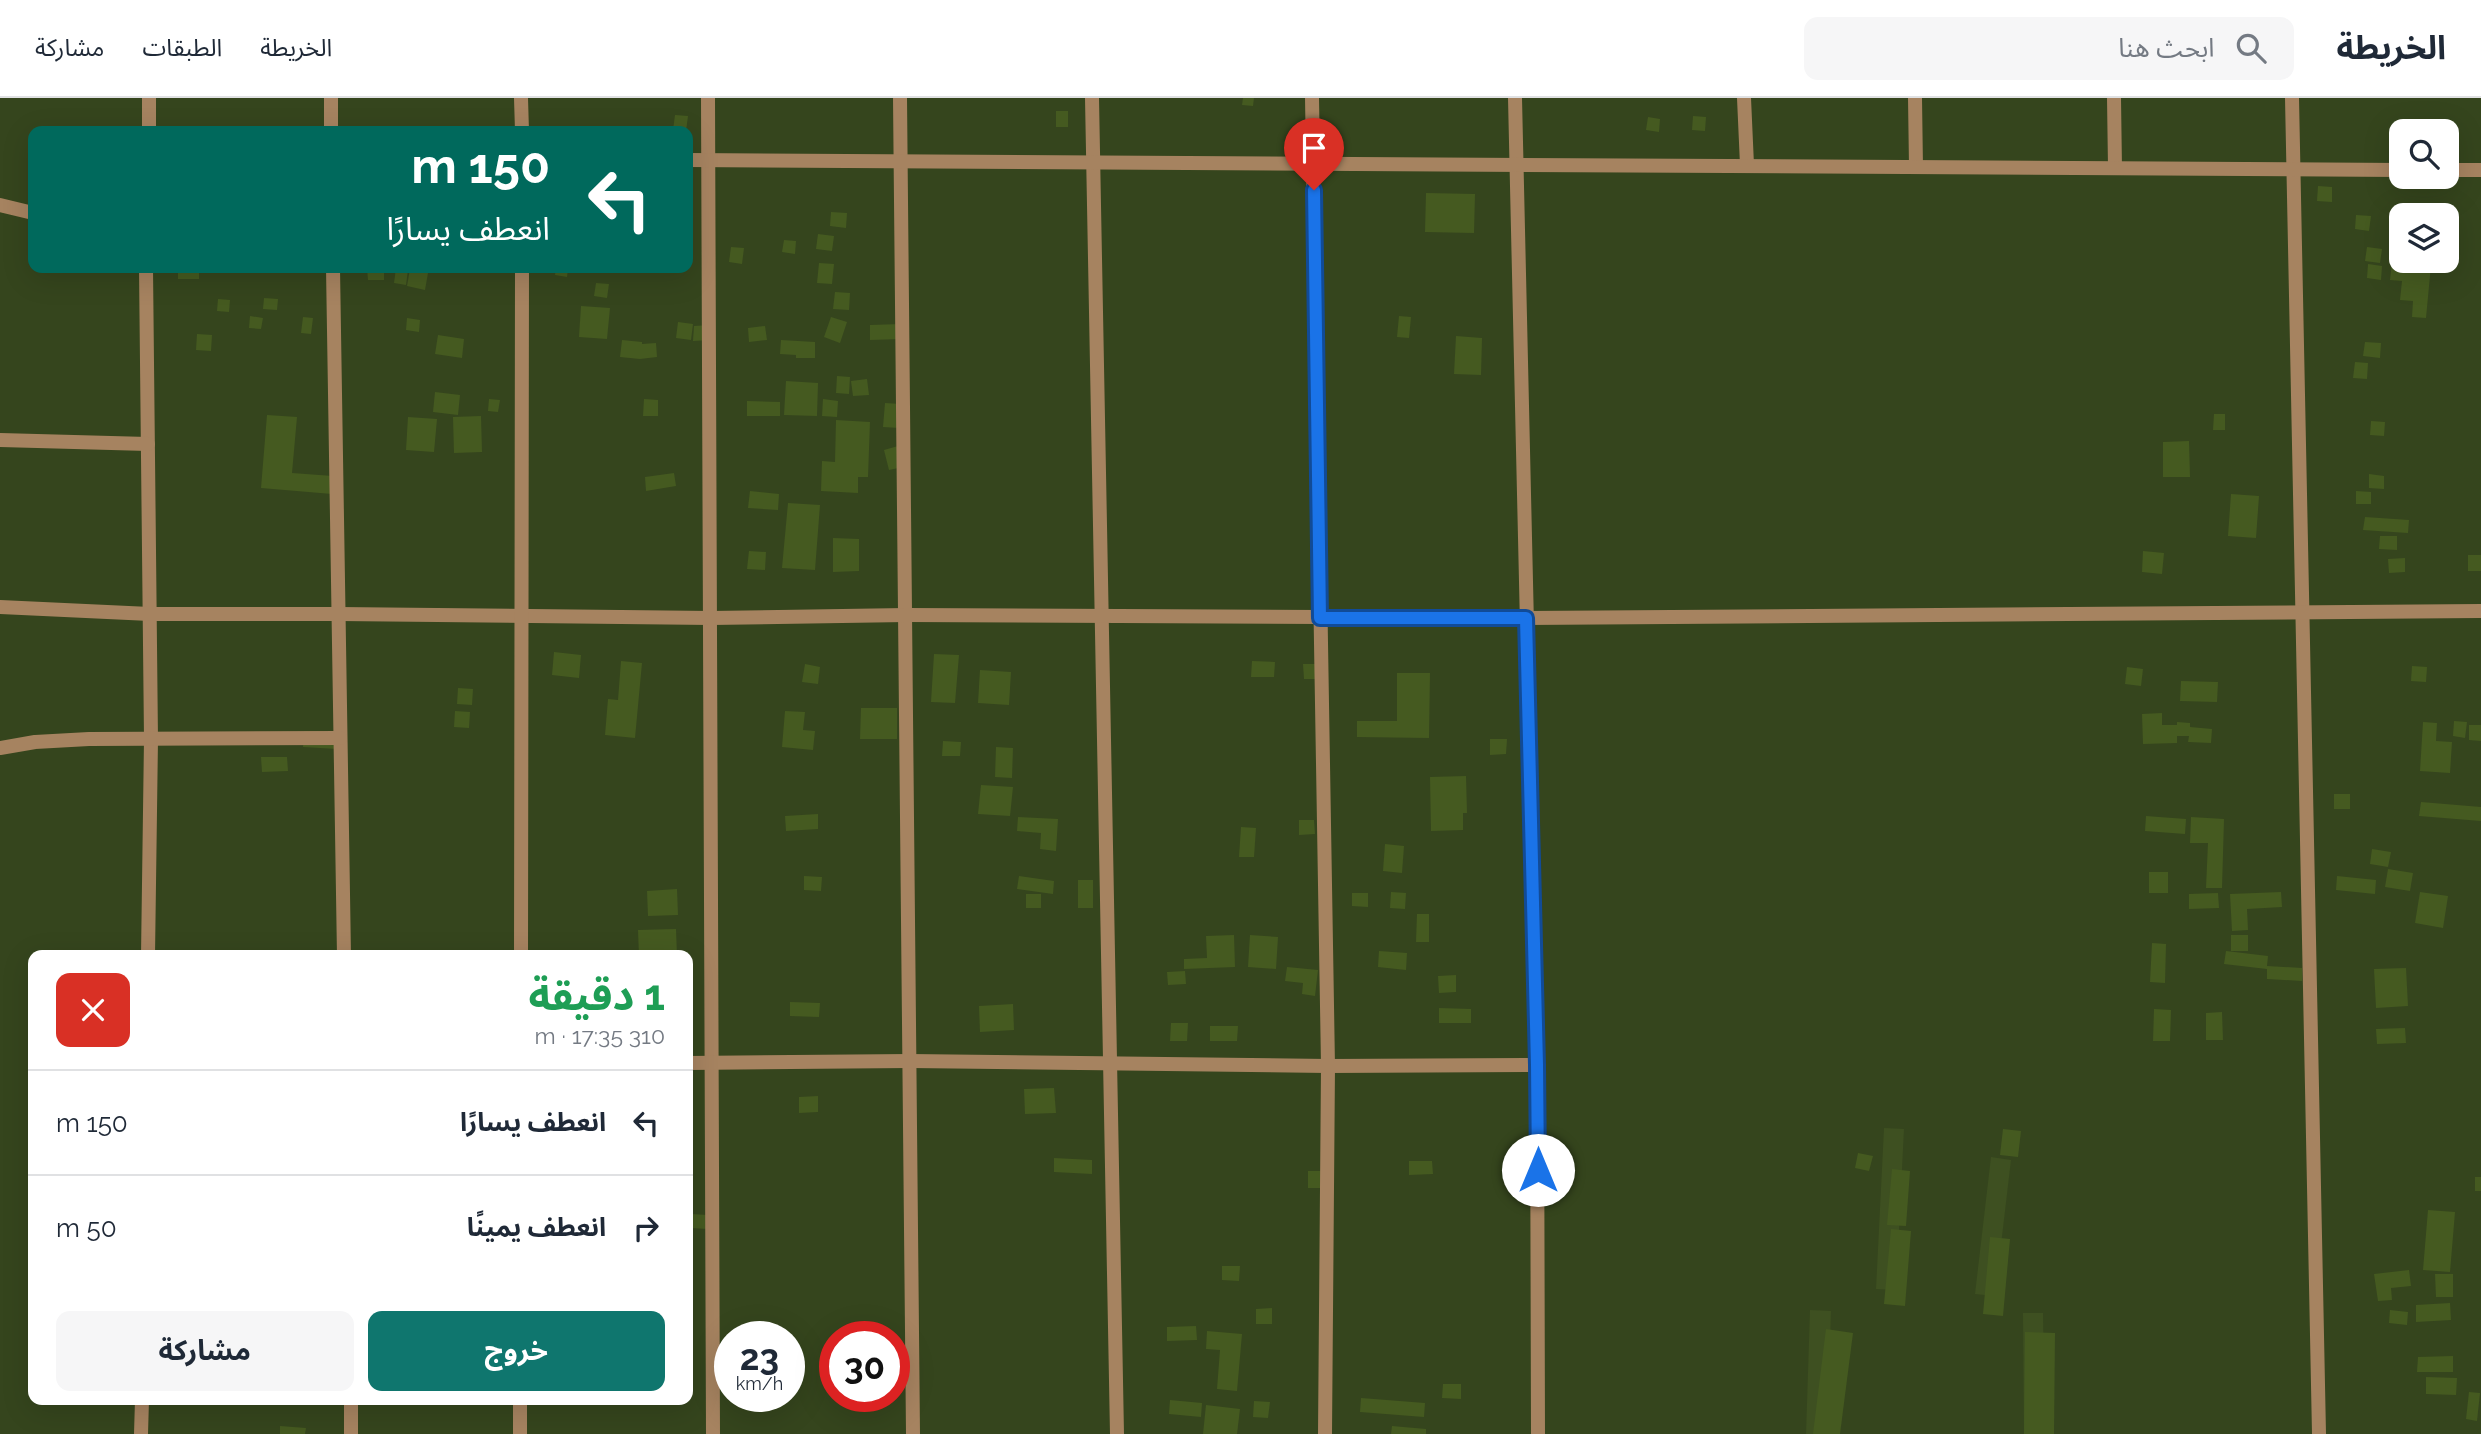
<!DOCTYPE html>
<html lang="ar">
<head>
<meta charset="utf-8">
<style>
  :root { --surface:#fff; --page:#f6f6f7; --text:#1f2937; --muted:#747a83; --line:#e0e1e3; --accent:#0f766e }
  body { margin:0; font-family:Raleway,"Noto Sans Arabic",sans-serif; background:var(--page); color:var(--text); direction:rtl; height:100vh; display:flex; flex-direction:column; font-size:26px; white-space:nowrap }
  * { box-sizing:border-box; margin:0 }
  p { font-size:23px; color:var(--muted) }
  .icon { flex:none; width:38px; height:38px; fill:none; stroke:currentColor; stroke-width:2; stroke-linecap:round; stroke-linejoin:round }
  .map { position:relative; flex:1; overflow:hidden; direction:ltr }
  .details { position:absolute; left:28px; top:852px; width:665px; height:455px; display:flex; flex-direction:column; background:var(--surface); border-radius:14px; box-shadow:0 7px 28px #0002; direction:rtl }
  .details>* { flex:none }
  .guide { position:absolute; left:28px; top:28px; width:665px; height:147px; border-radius:14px; box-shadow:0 7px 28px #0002; direction:rtl; background:#00695c; color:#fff; overflow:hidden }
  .tools { position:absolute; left:2389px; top:21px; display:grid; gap:14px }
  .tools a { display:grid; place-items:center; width:70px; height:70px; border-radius:14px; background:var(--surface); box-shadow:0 7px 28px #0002; font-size:35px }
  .speed { position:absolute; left:714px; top:1223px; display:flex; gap:14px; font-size:35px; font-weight:700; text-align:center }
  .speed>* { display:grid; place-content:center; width:91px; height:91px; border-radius:50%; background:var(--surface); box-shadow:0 7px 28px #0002; line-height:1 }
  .speed small { font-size:18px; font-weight:400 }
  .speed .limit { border:10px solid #d22; background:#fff; color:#111 }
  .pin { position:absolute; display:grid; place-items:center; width:60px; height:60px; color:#fff; margin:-72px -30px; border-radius:50% 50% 50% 0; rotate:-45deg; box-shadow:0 0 7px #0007 }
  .pin .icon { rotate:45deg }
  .me { position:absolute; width:77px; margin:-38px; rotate:0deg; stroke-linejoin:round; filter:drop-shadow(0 0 5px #0008) }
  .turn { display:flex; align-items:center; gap:24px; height:147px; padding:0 28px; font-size:32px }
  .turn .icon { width:91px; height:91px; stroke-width:2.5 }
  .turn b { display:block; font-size:49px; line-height:60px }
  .round { display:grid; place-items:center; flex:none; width:74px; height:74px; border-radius:14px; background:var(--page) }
  .headline { display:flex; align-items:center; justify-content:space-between; height:119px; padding:0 28px }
  h1 { font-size:42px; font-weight:700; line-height:52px; color:#1e9e55 }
  .action { display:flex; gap:14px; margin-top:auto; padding:14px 28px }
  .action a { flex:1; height:80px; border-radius:14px; background:var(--accent); color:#fff; font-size:28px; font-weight:700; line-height:80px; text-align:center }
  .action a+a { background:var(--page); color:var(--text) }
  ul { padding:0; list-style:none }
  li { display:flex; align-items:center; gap:21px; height:105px; padding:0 28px; border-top:2px solid var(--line) }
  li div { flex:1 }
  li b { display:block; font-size:26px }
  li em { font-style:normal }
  header { display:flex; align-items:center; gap:42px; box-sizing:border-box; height:98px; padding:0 35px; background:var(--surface); border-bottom:2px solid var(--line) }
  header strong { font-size:33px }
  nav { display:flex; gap:38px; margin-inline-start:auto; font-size:24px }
  .search { width:490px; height:63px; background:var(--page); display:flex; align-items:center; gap:18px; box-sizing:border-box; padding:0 24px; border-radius:14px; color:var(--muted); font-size:26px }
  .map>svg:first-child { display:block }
</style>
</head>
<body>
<header>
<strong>الخريطة</strong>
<div class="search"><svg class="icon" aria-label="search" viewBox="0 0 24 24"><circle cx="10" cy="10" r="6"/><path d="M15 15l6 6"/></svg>ابحث هنا</div>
<nav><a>الخريطة</a><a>الطبقات</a><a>مشاركة</a></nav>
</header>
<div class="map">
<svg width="2481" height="1336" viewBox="0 0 2481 1336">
  <rect width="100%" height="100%" fill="#35451d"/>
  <g fill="#3e5021">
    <polygon points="1884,1030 1904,1031 1896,1192 1876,1191"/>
    <polygon points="1991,1059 2011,1062 1995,1198 1975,1196"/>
    <polygon points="1810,1212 1831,1213 1827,1336 1806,1336"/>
    <polygon points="2023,1215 2043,1215 2045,1336 2024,1336"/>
  </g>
  <g fill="#455a20">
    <polygon points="1243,0 1254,0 1253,8 1242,7"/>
    <rect x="1056" y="13" width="12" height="16"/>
    <polygon points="675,17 688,18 686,33 673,32"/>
    <polygon points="1693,18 1706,19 1705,33 1692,32"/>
    <polygon points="1648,19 1660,21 1659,34 1646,32"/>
    <polygon points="2318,88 2332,89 2332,104 2317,103"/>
    <polygon points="1426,95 1475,96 1474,135 1425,134"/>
    <polygon points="831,114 847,115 846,130 830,128"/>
    <polygon points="2356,117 2371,118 2369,133 2355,131"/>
    <polygon points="818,136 834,138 832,153 816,151"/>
    <polygon points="784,142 796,143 795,156 782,154"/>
    <polygon points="731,149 744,150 742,166 729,164"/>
    <polygon points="2367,149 2382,151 2380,165 2365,163"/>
    <polygon points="2392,164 2431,167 2426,220 2412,219 2413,203 2400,202 2402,183 2390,182"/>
    <polygon points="819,165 834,166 832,186 817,185"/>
    <polygon points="2368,166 2382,168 2381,182 2367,180"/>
    <rect x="178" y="170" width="21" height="11"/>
    <rect x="218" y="170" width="13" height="4"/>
    <polygon points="367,170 384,170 384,182 368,182"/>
    <polygon points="396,170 408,172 406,187 394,185"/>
    <polygon points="556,170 568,170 567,179 555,177"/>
    <polygon points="410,171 428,175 425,192 407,188"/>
    <polygon points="596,185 609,186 607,200 594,198"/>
    <polygon points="835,194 850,195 849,212 833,211"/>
    <polygon points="264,200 278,201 277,212 263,211"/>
    <polygon points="218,201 230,202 229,214 217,213"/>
    <polygon points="581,208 610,210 607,241 579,239"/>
    <polygon points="250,218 263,220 261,231 249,230"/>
    <polygon points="1399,218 1411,219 1409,240 1397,239"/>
    <polygon points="303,219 313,220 311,236 301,235"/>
    <polygon points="831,219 847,224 840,245 824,239"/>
    <polygon points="407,220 420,222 419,234 406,232"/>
    <polygon points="678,224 693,226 691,242 676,240"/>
    <polygon points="901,226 901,241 870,242 870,227"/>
    <polygon points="710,227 710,242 693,243 694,228"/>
    <polygon points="765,228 767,242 749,244 748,230"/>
    <polygon points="197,236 212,237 211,253 196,252"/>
    <polygon points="438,237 464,241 462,260 435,256"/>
    <polygon points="1456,238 1482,240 1481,277 1454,276"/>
    <polygon points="622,242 642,244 642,246 656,245 657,259 640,261 620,259"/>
    <polygon points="781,242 815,244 815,260 796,260 796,257 780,256"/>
    <polygon points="2365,244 2381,245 2380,260 2363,258"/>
    <polygon points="2355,264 2368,265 2367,281 2353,280"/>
    <polygon points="837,278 850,279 849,296 836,295"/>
    <polygon points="867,281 869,297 853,298 851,283"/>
    <polygon points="786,283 818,285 817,318 784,317"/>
    <polygon points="435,294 460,297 458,317 433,314"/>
    <polygon points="489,301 500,302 498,314 488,313"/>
    <polygon points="644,301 658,302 658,318 643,318"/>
    <polygon points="823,301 838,303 837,319 822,318"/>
    <polygon points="747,303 780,304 780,318 747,318"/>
    <polygon points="885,305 901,306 899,330 883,329"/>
    <polygon points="2214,316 2225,316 2225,332 2213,332"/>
    <polygon points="267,317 297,319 292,375 333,378 332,396 261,390"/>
    <polygon points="481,318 482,354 454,355 453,319"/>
    <polygon points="408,319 437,321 434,354 406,352"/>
    <polygon points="836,322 870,324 868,379 858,379 858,395 821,393 822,363 835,364"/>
    <polygon points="2371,323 2385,324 2384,338 2370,337"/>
    <polygon points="2189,343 2190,379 2163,379 2163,344"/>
    <polygon points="898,348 903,369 889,372 884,352"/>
    <polygon points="674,375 676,388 646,393 645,379"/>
    <polygon points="2369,376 2384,378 2384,391 2369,390"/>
    <polygon points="750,393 779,396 778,412 748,410"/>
    <polygon points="2356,393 2371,394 2371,406 2356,406"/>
    <polygon points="2231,396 2259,398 2256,440 2228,438"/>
    <polygon points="788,405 820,407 815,472 782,470"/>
    <polygon points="2365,419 2409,422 2408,435 2363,432"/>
    <polygon points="2380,438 2397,438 2397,452 2379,451"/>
    <polygon points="833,440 859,441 859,473 833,474"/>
    <polygon points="749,453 766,454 765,472 747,471"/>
    <polygon points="2143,453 2164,455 2162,476 2142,474"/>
    <rect x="2468" y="457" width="13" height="16"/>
    <polygon points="2405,460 2405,474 2389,475 2388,461"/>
    <polygon points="554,554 581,557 579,580 552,577"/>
    <polygon points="934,556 959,557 955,605 931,604"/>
    <polygon points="621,563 642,565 635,640 605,637 608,601 618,602"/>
    <polygon points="1252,563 1275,564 1274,579 1251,579"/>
    <polygon points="805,566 820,569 818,586 802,584"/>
    <polygon points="1303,566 1320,566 1321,581 1304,581"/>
    <polygon points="2412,568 2427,569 2426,584 2411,583"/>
    <polygon points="2127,569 2143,571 2141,588 2125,586"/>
    <polygon points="980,572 1011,574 1009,607 978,605"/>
    <polygon points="1397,575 1430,575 1429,640 1357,639 1357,623 1397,623"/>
    <polygon points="2181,583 2218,584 2217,604 2180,603"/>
    <polygon points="458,590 473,591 472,607 457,606"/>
    <polygon points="861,610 897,610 897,641 860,641"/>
    <polygon points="455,613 470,614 469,630 454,629"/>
    <polygon points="785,613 805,614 803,632 815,633 813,652 782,649"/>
    <polygon points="2162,615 2162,627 2177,627 2177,624 2190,625 2190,629 2212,631 2211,645 2188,644 2189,638 2177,638 2177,645 2143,646 2142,616"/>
    <polygon points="2454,623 2467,624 2465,640 2453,638"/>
    <polygon points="2423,624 2437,625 2436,643 2452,644 2450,675 2420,673"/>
    <polygon points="2469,627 2481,627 2481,643 2469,642"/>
    <polygon points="304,633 338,634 337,651 303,649"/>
    <polygon points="1490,641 1507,641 1506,656 1490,657"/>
    <polygon points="943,643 961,644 960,658 942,658"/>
    <polygon points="996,649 1013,650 1012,680 995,679"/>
    <polygon points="261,659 287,659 288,673 262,674"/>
    <polygon points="1466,678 1467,715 1463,715 1463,732 1431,733 1430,679"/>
    <polygon points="981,687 1013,689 1010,718 978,716"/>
    <rect x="2334" y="696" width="16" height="15"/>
    <polygon points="2421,704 2481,709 2481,723 2419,718"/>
    <polygon points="818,716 818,731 786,733 785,718"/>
    <polygon points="2146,718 2186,721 2185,736 2145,733"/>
    <polygon points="1018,719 1058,721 1056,753 1040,751 1041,735 1017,733"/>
    <polygon points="2191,719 2224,721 2222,790 2206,790 2208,745 2190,745"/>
    <polygon points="1299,722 1314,722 1315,736 1299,737"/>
    <polygon points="1241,729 1256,730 1254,759 1239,759"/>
    <polygon points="1385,746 1404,748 1402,775 1383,773"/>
    <polygon points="2372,751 2391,754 2388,769 2370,766"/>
    <polygon points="2388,771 2413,775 2410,793 2385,789"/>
    <rect x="2149" y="774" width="19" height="21"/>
    <polygon points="804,778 822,779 821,793 804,792"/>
    <polygon points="1019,778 1054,783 1053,796 1017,791"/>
    <polygon points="2337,778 2376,782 2375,796 2336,792"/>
    <rect x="1078" y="782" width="15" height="28"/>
    <polygon points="677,791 678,817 648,818 647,793"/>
    <polygon points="1391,794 1406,795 1405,811 1390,810"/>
    <polygon points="2281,794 2282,809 2247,811 2248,832 2232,833 2230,796"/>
    <polygon points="2420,794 2448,798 2443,830 2415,825"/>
    <polygon points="1352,795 1368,795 1368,809 1352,808"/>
    <polygon points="2218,795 2219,810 2189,811 2189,796"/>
    <rect x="1026" y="796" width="15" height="14"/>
    <polygon points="1417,816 1429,816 1429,844 1416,844"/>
    <polygon points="676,831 677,858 639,858 638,832"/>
    <polygon points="1234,837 1235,869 1184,871 1184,861 1207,860 1206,838"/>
    <polygon points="1250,837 1278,839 1276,871 1248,869"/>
    <rect x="2231" y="837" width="17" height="16"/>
    <polygon points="2152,845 2166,846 2165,885 2150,884"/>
    <polygon points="1379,853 1407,855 1406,872 1378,869"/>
    <polygon points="2226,853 2268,858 2267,868 2302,870 2302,883 2267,881 2267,871 2224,866"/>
    <polygon points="1287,869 1318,872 1315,898 1302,896 1303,885 1285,883"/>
    <polygon points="2406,870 2408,908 2376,910 2374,871"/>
    <polygon points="1185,873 1186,886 1168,887 1167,874"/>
    <polygon points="1456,877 1456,894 1439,895 1438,878"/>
    <polygon points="790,904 820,905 819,919 790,918"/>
    <polygon points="1013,906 1014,932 980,934 979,908"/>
    <polygon points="1439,910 1471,911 1471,925 1439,925"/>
    <polygon points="2154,911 2171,912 2170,943 2153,943"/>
    <polygon points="2222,914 2223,942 2206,942 2206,915"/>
    <polygon points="1171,925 1188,925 1187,943 1170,943"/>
    <polygon points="1210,928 1238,928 1237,943 1210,943"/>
    <polygon points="2405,930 2406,945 2377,946 2376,931"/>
    <polygon points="1054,990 1056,1015 1025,1016 1024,991"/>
    <polygon points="818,998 818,1014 799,1015 799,999"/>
    <polygon points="2003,1031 2021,1033 2018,1059 2000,1057"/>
    <polygon points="1858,1055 1873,1058 1869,1073 1855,1070"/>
    <polygon points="1054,1060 1092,1062 1092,1076 1054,1074"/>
    <polygon points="1409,1063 1432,1063 1433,1076 1409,1077"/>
    <polygon points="1892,1071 1910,1073 1906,1128 1887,1127"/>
    <rect x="1308" y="1073" width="14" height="17"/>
    <rect x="2475" y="1079" width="6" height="14"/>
    <polygon points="2428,1112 2455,1114 2450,1174 2423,1172"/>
    <polygon points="691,1116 708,1117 708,1131 690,1130"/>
    <polygon points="1891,1131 1911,1133 1905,1208 1884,1206"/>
    <polygon points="1990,1139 2010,1141 2003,1218 1983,1216"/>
    <polygon points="1222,1168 1240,1168 1239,1183 1222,1182"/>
    <polygon points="2409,1172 2411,1188 2391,1190 2392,1202 2378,1203 2374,1176"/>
    <polygon points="2435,1176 2453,1176 2453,1199 2436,1199"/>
    <polygon points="2450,1205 2451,1222 2416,1224 2416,1207"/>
    <polygon points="1272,1210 1272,1226 1256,1226 1256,1211"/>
    <polygon points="2390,1212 2408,1214 2407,1227 2389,1225"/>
    <polygon points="1196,1228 1197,1242 1167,1243 1167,1229"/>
    <polygon points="1826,1231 1853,1235 1840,1336 1813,1336"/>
    <polygon points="1207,1233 1242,1236 1237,1293 1217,1291 1220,1252 1206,1251"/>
    <polygon points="2025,1234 2055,1235 2054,1336 2024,1336"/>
    <polygon points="2453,1258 2453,1274 2417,1274 2418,1259"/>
    <polygon points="2426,1279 2457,1280 2456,1297 2426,1296"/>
    <polygon points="1443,1286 1461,1286 1461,1301 1442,1300"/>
    <polygon points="2469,1294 2480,1295 2477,1323 2466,1321"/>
    <polygon points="1361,1300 1425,1305 1424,1319 1360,1314"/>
    <polygon points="1170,1302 1202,1305 1201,1319 1169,1316"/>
    <polygon points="1254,1303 1270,1304 1268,1320 1253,1319"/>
    <polygon points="1206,1307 1240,1311 1237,1336 1203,1336"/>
    <polygon points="280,1328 306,1330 305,1336 280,1336"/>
    <polygon points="1392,1328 1426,1331 1426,1336 1391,1336"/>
  </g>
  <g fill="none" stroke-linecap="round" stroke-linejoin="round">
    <g stroke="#a68360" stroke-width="14">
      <polyline points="331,0 331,33"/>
      <polyline points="521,0 522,33"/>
      <polyline points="708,0 713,1336"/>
      <polyline points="900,0 913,1336"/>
      <polyline points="1092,0 1117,1336"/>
      <polyline points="1312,0 1328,968 1325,1336"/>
      <polyline points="1515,0 1537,967 1538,1336"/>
      <polyline points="1744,0 1747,67"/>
      <polyline points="1915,0 1916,69"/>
      <polyline points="2114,0 2115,70"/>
      <polyline points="2292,0 2319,1336"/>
      <polyline points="149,33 149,0"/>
      <polyline points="688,62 2401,72"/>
      <polyline points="2446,72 2481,72"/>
      <polyline points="0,107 33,115"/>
      <polyline points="146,170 151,641 148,858"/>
      <polyline points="333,170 344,858"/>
      <polyline points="0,342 148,346"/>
      <polyline points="0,509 150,516 339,516 711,520 906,517 1526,520 2481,513"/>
      <polyline points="0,650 35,644 89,641 340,640"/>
      <polyline points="521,858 522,170"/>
      <polyline points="688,965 910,963 1328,968 1537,967"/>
      <polyline points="351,1302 351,1336"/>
      <polyline points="141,1336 142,1302"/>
      <polyline points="520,1336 520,1302"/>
    </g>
  </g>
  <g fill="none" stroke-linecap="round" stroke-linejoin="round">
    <g stroke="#114b97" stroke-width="18">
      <polyline id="route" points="1314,92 1320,520 1526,520 1537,967 1538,1072"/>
    </g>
    <use href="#route" stroke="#1a73e8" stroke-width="12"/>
  </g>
</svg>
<div class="tools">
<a><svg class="icon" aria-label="search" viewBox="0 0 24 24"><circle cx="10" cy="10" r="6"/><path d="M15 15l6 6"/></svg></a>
<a><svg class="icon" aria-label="layers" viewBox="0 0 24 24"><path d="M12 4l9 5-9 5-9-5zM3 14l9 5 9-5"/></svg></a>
</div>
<div class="speed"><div>23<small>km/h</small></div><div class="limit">30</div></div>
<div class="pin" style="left:1314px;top:92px;background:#d93025"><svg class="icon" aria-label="arrive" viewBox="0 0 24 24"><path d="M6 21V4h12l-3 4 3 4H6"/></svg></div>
<svg class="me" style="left:1538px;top:1072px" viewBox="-20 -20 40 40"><circle r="19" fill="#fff"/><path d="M0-13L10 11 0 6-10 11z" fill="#1a73e8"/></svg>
<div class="guide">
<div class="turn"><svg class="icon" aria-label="left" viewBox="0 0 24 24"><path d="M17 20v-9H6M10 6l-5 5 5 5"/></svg><div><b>150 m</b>انعطف يسارًا</div></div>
</div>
<section class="details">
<div class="headline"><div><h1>1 دقيقة</h1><p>310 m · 17:35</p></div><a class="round" style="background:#d93025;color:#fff"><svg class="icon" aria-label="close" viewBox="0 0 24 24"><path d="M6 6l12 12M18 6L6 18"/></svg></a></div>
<ul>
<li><svg class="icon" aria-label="left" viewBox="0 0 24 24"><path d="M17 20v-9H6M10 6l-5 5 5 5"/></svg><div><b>انعطف يسارًا</b></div><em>150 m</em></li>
<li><svg class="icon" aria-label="right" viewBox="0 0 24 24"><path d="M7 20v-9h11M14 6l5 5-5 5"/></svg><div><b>انعطف يمينًا</b></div><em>50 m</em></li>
</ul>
<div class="action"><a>خروج</a><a>مشاركة</a></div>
</section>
</div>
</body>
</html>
